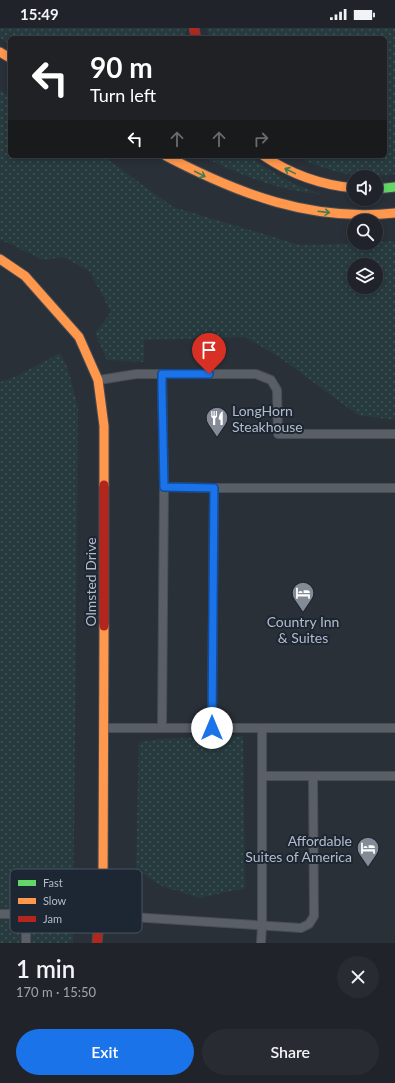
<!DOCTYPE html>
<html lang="en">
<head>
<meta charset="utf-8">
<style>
  :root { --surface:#20242a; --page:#282c32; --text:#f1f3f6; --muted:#a2a4a8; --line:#3d4147; --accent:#1a73e8 }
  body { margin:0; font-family:Lato,sans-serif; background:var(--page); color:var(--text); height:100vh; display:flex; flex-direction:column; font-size:15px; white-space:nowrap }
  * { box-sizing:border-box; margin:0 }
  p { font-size:13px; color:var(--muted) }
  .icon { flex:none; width:22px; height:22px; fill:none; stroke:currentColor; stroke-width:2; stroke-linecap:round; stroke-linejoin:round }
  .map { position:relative; height:915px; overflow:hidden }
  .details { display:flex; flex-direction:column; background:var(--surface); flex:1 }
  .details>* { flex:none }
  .banner { position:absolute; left:8px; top:8px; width:379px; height:122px; border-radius:6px; box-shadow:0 2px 6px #0003,0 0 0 1px var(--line); background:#202124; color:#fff; overflow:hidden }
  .fabs { position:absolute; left:347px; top:142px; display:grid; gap:8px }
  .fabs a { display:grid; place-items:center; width:36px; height:36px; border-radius:50%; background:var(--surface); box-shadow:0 2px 6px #0003,0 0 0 1px var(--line); font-size:20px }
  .pin { position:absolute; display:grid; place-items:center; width:34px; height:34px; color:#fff; margin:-41px -17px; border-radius:50% 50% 50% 0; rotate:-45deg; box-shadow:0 0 4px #0007 }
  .pin .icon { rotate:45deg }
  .me { position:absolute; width:44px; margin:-22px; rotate:0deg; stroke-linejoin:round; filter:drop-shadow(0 0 3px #0008) }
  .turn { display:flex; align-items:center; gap:14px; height:84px; padding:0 16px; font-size:18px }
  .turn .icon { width:52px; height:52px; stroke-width:2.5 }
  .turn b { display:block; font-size:28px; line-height:34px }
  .lanes { display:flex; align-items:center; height:38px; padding:0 16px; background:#0003; justify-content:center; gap:20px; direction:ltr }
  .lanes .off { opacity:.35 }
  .round { display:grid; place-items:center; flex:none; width:42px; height:42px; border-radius:21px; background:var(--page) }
  .headline { display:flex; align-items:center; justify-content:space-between; height:68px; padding:0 16px }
  h1 { font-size:24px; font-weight:600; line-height:30px }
  .cta { display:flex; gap:8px; margin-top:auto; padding:8px 16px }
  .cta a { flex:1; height:46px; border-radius:24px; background:var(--accent); color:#fff; font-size:16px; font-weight:600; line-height:46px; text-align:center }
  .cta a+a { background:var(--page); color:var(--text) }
  .status { display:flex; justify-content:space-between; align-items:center; height:28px; padding:0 20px; background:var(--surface); direction:ltr }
  .status svg { height:11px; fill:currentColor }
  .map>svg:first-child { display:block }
</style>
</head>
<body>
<div class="status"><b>15:49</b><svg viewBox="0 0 49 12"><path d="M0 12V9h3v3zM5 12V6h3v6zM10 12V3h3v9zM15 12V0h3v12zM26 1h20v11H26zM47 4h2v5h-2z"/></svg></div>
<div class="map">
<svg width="395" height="915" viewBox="0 0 395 915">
  <defs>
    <pattern id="grass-dots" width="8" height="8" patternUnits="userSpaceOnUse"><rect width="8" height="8" fill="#273a3e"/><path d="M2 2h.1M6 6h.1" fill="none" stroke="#445559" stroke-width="1.8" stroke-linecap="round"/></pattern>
  </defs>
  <rect width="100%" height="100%" fill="#2a3038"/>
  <g fill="url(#grass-dots)" fill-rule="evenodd">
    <polygon points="0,0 186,0 186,10 10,10 10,16 0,10"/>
    <path d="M207 0H395V146C388 147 380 148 373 148 346 149 319 139 294 128H385V10H209Z"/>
    <path d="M0 62 10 69V128H103L173 179 300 217 376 215V214L395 213V392L358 387 279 329 245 309 144 312V334L107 332 95 305 111 284 90 244 64 229 43 232 0 211ZM354 237H376V259H354Z"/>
    <path d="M201 128H249L265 139 290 154 320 166C278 163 239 146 201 128Z"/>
    <polygon points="60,325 68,341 78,380 73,913 73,915 0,915 0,354 17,348"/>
    <polygon points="243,708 245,860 200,870 162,858 136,842 139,714 160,711"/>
  </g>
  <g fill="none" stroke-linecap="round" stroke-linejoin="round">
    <g stroke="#484c53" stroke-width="10">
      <g id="lane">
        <polyline points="162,346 256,346 271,352 277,362 278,406 395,406"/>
        <polyline points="99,352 136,346 162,346 164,459 214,460 212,700 104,700"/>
        <polyline points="214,460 395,460"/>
        <polyline points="162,699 164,459"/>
        <polyline points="212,700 262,700 262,898 261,915"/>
        <polyline points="262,700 395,700"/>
        <polyline points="313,748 395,748"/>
        <polyline points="0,886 26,886 26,915"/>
        <polyline points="26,886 28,858 45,847 102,850"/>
        <polyline points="101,887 301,900 309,896 314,888 313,748 262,748"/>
      </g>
    </g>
    <g stroke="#484c53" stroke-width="11">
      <polyline id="fast" points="376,161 395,159"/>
    </g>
    <g stroke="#484c53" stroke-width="11">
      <g id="slow">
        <polyline points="0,24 10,30"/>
        <path d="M166 128C239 166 311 194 395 185"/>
        <path d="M264 128C292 147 321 157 354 160"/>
        <polyline points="0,231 25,248 79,309 98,352 104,398 104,457"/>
        <polyline points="103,853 104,598"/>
      </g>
    </g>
    <g stroke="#484c53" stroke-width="11">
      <g id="jam">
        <polyline points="194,0 196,10"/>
        <polyline points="104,598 104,457"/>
        <polyline points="97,915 103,853"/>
      </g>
    </g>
    <use href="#lane" stroke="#5a5e66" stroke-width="8"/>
    <use href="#fast" stroke="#63d668" stroke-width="9"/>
    <use href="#slow" stroke="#ff974d" stroke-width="9"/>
    <use href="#jam" stroke="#b3261e" stroke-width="9"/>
  </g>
  <defs><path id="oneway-shaft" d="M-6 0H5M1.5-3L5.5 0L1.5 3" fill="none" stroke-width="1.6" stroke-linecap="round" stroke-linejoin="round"/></defs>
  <g stroke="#407e4e">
    <use href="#oneway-shaft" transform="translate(290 143) rotate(-154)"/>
    <use href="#oneway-shaft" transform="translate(200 146) rotate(27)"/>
    <use href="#oneway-shaft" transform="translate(324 184) rotate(7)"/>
  </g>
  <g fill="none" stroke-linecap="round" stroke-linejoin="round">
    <g stroke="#114b97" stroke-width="10">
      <polyline id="route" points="209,346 162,346 162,360 164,459 214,460 212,700"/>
    </g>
    <use href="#route" stroke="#1a73e8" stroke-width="7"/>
  </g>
  <defs>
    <g id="restaurant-pin" transform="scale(1.15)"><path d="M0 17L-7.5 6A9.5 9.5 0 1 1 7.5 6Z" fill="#848b96" stroke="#1d2633"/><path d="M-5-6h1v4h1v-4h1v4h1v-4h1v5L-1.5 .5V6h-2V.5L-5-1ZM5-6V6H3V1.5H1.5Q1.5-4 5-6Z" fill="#fff"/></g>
    <g id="hotel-pin" transform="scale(1.15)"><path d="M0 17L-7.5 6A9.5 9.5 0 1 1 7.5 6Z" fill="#848b96" stroke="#1d2633"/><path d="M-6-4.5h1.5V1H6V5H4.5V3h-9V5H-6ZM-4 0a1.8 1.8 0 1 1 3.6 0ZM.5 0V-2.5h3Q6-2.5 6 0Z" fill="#fff"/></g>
  </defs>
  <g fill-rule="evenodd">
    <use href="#restaurant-pin" x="217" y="390"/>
    <use href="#hotel-pin" x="303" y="565"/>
    <use href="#hotel-pin" x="368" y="820"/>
  </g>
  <g text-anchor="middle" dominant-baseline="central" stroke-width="4" stroke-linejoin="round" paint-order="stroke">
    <g font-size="14" fill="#b4bcc9" stroke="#1d2633" text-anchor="start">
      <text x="232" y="382">LongHorn<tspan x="232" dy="16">Steakhouse</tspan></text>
      <text x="303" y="593" text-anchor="middle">Country Inn<tspan x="303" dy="16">&amp; Suites</tspan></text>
      <text x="352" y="812" text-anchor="end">Affordable<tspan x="352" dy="16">Suites of America</tspan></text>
    </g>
    <g font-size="14" fill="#b4bcc9" stroke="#1d2633">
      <text transform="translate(90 554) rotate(-90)">Olmsted Drive</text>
    </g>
  </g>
  <rect x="10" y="841" width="132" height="64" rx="6" fill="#1d2633" stroke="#4a5360" stroke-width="1"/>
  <rect x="18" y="852" width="18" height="6" fill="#63d668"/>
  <rect x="18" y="870" width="18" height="6" fill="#ff974d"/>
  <rect x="18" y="888" width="18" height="6" fill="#b3261e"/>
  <g font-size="11" fill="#b4bcc9">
    <text x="43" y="859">Fast</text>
    <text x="43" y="877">Slow</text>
    <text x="43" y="895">Jam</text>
  </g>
</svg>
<div class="fabs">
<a><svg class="icon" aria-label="sound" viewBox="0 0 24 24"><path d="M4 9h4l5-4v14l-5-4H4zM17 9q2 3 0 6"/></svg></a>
<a><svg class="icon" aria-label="search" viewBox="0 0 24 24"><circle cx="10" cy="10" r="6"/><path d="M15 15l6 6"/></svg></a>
<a><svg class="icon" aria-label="layers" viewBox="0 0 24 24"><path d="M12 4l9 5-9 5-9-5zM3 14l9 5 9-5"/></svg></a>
</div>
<div class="pin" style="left:209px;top:346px;background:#d93025"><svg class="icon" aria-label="arrive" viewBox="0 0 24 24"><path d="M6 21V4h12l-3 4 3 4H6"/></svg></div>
<svg class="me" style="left:212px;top:700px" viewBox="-20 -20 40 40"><circle r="19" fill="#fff"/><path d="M0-13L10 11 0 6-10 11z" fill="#1a73e8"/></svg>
<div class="banner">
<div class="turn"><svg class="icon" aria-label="left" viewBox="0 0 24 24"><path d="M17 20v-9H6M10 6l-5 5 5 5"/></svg><div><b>90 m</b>Turn left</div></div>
<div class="lanes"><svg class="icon" aria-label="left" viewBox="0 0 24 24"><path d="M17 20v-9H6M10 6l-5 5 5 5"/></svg><svg class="icon off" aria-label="ahead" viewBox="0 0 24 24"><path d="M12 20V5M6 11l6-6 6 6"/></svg><svg class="icon off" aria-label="ahead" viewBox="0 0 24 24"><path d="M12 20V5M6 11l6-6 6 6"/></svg><svg class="icon off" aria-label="right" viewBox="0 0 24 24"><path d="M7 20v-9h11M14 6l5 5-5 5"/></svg></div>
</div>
</div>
<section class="details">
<div class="headline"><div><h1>1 min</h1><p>170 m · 15:50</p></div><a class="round"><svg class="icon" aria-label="close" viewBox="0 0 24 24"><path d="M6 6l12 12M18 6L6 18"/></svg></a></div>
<div class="cta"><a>Exit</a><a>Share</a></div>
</section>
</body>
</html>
